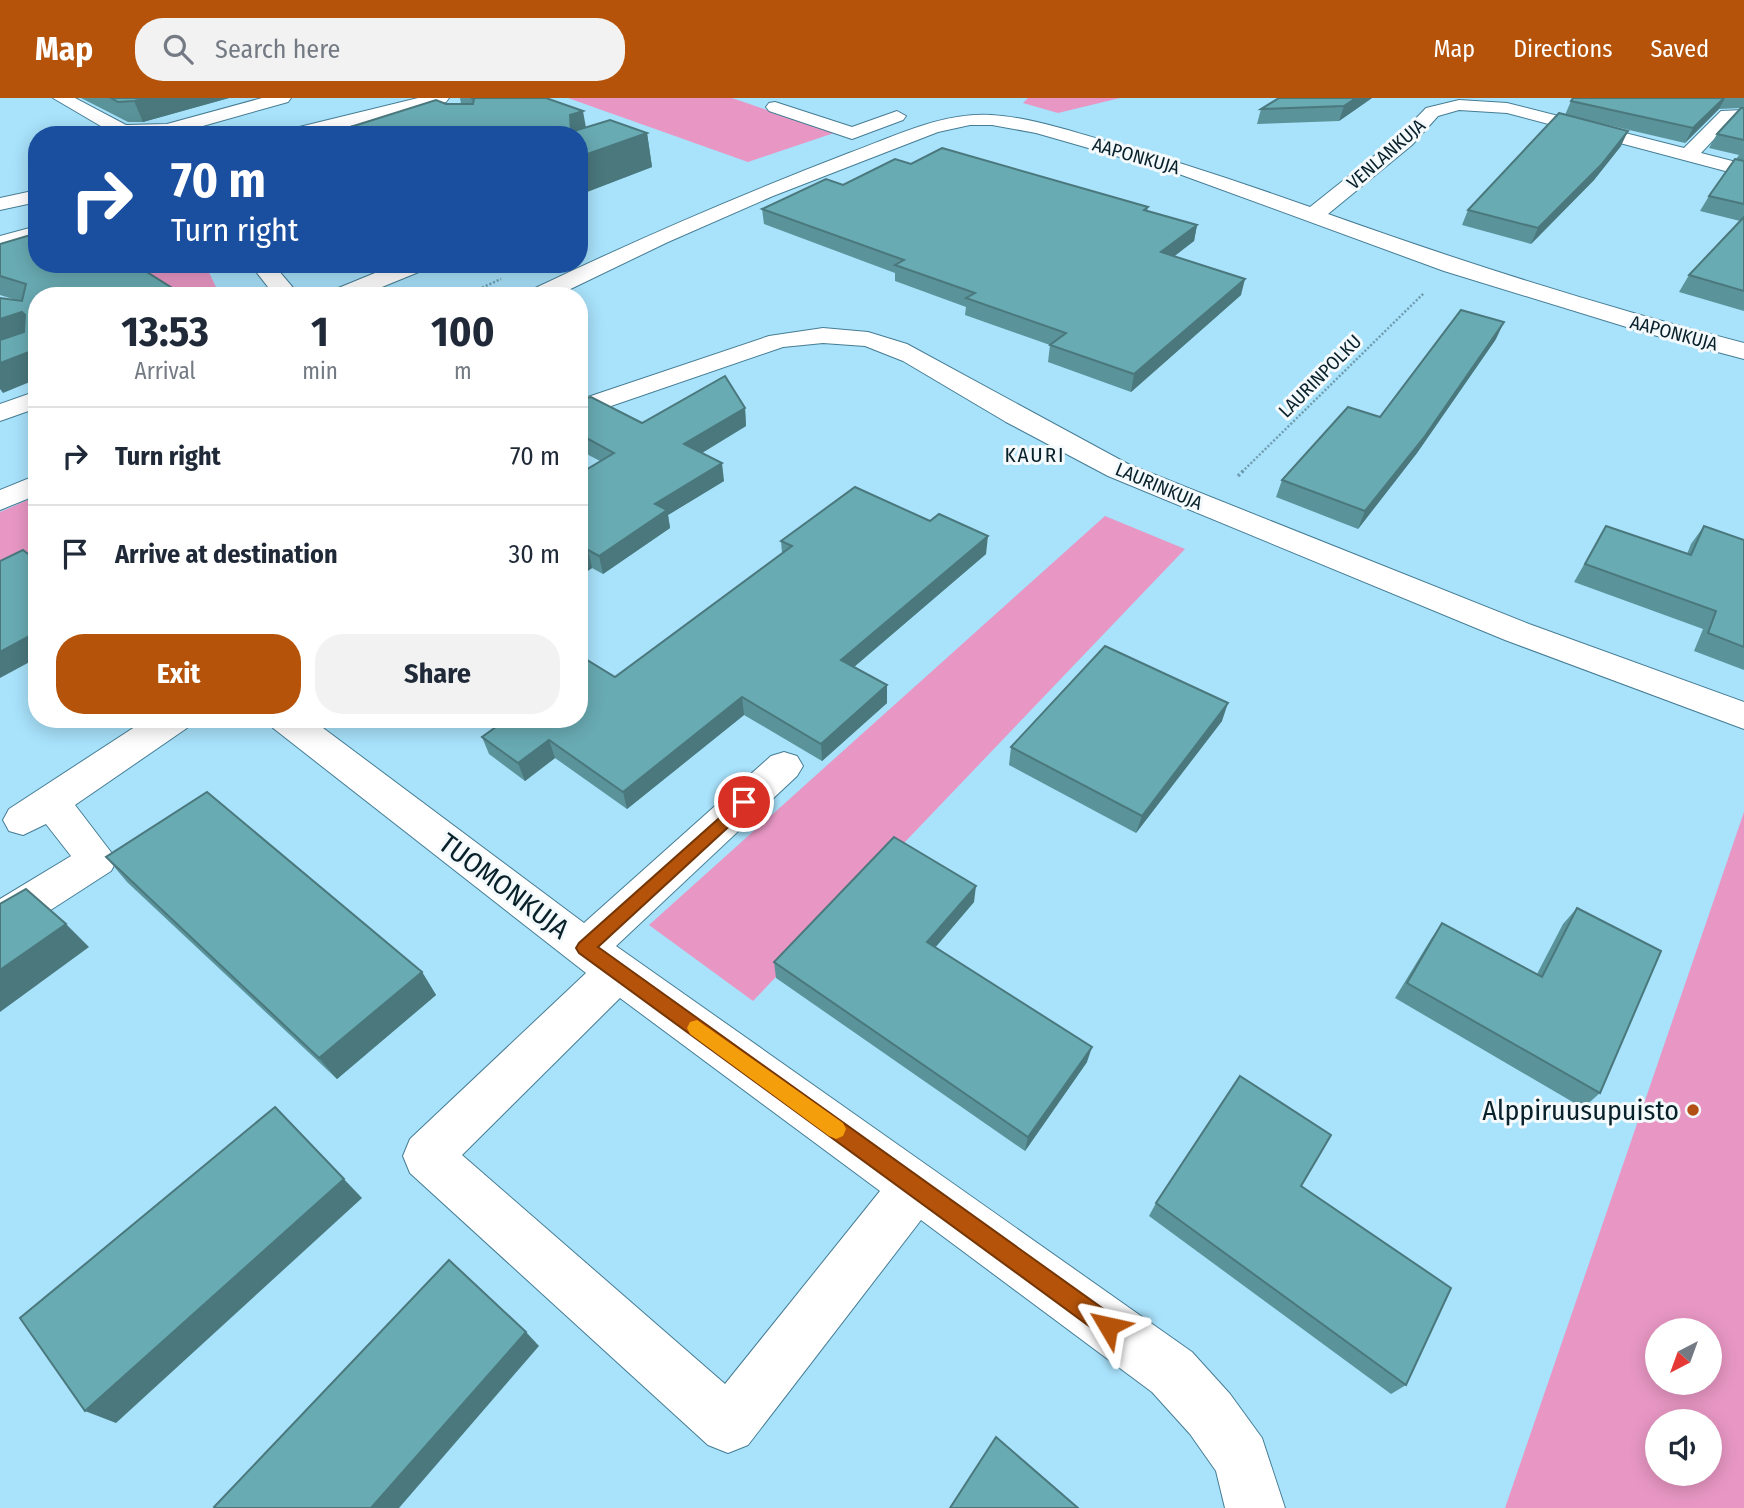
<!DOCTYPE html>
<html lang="en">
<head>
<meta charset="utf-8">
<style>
  :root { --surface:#fff; --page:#f2f2f3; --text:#1f2937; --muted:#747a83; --line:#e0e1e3; --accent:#b45309 }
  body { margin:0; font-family:"Fira Sans Condensed",sans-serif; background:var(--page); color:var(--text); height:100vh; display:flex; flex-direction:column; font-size:26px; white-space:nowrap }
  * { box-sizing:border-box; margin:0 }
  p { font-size:23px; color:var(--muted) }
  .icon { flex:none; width:38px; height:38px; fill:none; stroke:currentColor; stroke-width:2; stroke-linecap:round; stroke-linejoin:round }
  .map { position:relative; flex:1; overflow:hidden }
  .panel { position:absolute; left:28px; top:189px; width:560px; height:441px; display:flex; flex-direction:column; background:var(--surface); border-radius:28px; box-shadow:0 4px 18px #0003 }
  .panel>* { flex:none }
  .guide { position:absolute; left:28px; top:28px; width:560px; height:147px; border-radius:28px; box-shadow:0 4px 18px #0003; background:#1a4fa0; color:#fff; overflow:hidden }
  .needle { width:46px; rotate:221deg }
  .controls { position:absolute; left:1645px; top:1220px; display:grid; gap:14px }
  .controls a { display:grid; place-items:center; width:77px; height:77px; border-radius:50%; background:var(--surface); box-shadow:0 4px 18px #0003; font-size:35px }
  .pin { position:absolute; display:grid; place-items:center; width:60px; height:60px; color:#fff; margin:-30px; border:4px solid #fff; border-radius:50%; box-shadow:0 2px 7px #0007 }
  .me { position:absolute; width:77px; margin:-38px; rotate:306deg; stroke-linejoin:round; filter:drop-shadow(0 0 5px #0008) }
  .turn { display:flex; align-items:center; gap:24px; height:147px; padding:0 28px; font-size:32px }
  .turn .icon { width:91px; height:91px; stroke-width:2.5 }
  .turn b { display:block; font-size:49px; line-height:60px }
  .eta { display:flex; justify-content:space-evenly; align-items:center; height:119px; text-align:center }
  .eta b { font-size:42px; font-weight:700; line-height:49px }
  .cta { display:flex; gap:14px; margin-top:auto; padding:14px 28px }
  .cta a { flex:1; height:80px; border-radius:28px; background:var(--accent); color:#fff; font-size:28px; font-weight:700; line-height:80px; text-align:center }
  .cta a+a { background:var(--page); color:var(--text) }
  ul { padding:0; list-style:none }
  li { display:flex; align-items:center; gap:21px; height:98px; padding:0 28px; border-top:2px solid var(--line) }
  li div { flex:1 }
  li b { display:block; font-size:26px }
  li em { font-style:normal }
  header { display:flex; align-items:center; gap:42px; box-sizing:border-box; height:98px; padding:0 35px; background:var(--accent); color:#fff }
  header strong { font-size:33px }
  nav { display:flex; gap:38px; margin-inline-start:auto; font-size:24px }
  .search { width:490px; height:63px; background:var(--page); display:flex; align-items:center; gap:18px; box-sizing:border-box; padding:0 24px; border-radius:28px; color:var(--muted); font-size:26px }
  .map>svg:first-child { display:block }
</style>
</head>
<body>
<header>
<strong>Map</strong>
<div class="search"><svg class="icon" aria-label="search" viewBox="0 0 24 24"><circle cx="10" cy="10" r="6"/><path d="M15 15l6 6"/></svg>Search here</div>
<nav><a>Map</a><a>Directions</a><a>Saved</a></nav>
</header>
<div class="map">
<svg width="1744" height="1410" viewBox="0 0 1744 1410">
  <rect width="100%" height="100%" fill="#a8e2fb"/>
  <g fill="#e897c4" fill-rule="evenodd">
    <polygon points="568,0 732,0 834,35 748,64"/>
    <polygon points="1028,0 1120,0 1058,15 1023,5"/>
    <path d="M143 166H205L216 189C175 205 168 191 132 170Z"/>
    <polygon points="37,398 37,465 0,483 0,414"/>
    <polygon points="1105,418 1185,451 753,903 649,827"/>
    <path d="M1744 714V1410H1505L1717 793ZM1710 1232V1284H1657V1232ZM1710 1323V1376H1657V1323Z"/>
  </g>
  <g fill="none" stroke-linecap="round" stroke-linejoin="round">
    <g stroke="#467d94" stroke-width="2">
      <g id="minor">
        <polygon points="53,0 75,0 126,27 167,26 262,0 291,0 288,4 185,33 187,37 116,37"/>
        <polygon points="418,0 449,0 446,4 314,37 281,37 283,33"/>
        <path d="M1459 2 1507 5 1684 50 1721 13 1744 12V22H1732L1701 55 1744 66V78L1507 15 1459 12 1438 18 1412 47 1328 116C1465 165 1603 209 1744 245V261L1646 235 1444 173 1179 76 1036 35 992 27H970L938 34 773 98 668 144 556 198H525L529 193C634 143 740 97 849 55 893 39 942 14 991 17 1027 19 1063 31 1099 41 1170 61 1240 84 1310 109L1398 39 1426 10Z"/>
        <polygon points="775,4 852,29 897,13 906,18 903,22 852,41 769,13 766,9 769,5"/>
        <polygon points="37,92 37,104 0,112 0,100"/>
        <polygon points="37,128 37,141 0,152 0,138"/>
        <polygon points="250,166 273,166 300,198 275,198"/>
        <polygon points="397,166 429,166 426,171 360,198 327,198 331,193"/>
        <polygon points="823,230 868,234 907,246 1128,366 1529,526 1744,604 1744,631 1505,542 1108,378 1006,324 903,263 865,248 823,245 783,249 579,319 579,302 769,238"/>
        <polygon points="37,293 37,310 0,323 0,306"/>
        <polygon points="37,377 37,397 0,412 0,392"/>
        <polygon points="147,621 192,621 187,630 75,707 117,762 111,773 15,835 0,841 0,801 71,758 46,726 23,737 9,733 3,722 9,711"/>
        <path d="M268 621H311L584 825 771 658 784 654 797 658 803 668 797 678 616 848 1192 1254 1230 1296 1262 1340 1285 1410H1225L1216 1373 1190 1336 1152 1294 921 1122 748 1347 728 1355 708 1347 410 1075 403 1058 410 1041 586 875 273 630ZM620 900 880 1093 725 1286 462 1057Z"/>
      </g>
    </g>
    <g stroke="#6f9db0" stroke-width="2.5" stroke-dasharray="2 2" stroke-linecap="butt">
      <polyline points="464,198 501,181"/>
      <polyline points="1242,374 1424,195"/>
    </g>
    <polyline stroke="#6f9db0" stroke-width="3.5" stroke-dasharray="2.5 2.5" stroke-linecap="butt" points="1238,378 1244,372"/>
    <use href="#minor" fill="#fff" fill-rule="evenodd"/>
  </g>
  <g fill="#5a939a">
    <polygon points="81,0 229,0 143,24 128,24"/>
    <polygon points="460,0 546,0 586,29 647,35 652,69 579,97 579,37 446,6 461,6"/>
    <polygon points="1279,0 1372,0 1339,23 1257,26 1261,11"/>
    <polygon points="1573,0 1744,0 1744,213 1679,194 1689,177 1740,123 1700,113 1709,98 1739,57 1709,50 1717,36 1741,10 1719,11 1685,45 1565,17 1621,48 1594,82 1531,146 1462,127 1468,112 1565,17 1571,3"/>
    <polygon points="911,66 1148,109 1147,113 1197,127 1194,143 1173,158 1241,197 1131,294 1048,264 1050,247 965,217 966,209 895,183 895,175 764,126 762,111"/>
    <polygon points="0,146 37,198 37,251 16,202 0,197"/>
    <polygon points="1496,241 1417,355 1358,431 1276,399 1282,382 1380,319"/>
    <polygon points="579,302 642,325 745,310 746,328 702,355 724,383 668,417 670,430 603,476 592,470 579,479 600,363 579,352"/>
    <polygon points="1606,428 1687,456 1691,446 1704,428 1744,442 1744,572 1694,553 1703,531 1574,484"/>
    <polygon points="781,443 986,456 854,569 887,587 887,605 822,663 744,617 627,711 555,660 525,683 489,656 482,639 615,579 782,455"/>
    <polygon points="1222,623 1136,735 1009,667 1011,649"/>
    <polygon points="106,759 422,874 436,897 337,981 127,784"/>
    <polygon points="974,804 935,850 1087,964 1025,1053 776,880 774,864"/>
    <polygon points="1577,810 1600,995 1583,1010 1395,900 1431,841 1442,825 1537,876 1563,826"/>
    <polygon points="1301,1088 1406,1287 1391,1296 1149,1118 1156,1105"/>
  </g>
  <g fill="#4a787d">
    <polygon points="147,0 229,0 143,24 134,3"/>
    <polygon points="1356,0 1372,0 1339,23 1344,8"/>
    <polygon points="1724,0 1725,0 1719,11 1685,45 1693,30"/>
    <polygon points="583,13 589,47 571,34 570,17"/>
    <polygon points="1628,33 1621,48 1594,82 1531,146 1538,130"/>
    <polygon points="647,35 652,69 579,97 579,59"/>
    <polygon points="1197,127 1194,143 1158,171 1161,154"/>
    <polygon points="1245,181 1241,197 1131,294 1134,276"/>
    <polygon points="22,214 36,238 0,250 0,221"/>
    <polygon points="1504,224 1496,241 1417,355 1358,431 1365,413"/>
    <polygon points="37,251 37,281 3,295 0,291 0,265"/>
    <polygon points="745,310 746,328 687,364 684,346"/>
    <polygon points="722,365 724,383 668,417 670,430 603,476 599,458 655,406"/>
    <polygon points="988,438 986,456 841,580 841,562"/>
    <polygon points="588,452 592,470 579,479 579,458"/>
    <polygon points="37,534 37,560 0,580 0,554"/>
    <polygon points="887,587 887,605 822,663 821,646"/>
    <polygon points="742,599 744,617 627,711 623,694"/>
    <polygon points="1228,605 1222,623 1136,735 1142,718"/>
    <polygon points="549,642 555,660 525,683 518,665"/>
    <polygon points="976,788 974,804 925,861 927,844"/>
    <polygon points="66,826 89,849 0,914 0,872"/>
    <polygon points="422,874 436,897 337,981 319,960"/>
    <polygon points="1092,949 1087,964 1025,1053 1028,1039"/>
    <polygon points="275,1009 362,1100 116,1325 85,1313"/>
    <polygon points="526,1234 539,1248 399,1410 371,1410"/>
  </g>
  <g fill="#69abb3" stroke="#4a787d" stroke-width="2">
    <polygon points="111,0 147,0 134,3 118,4"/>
    <polygon points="471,0 546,0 583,13 570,17 571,34 610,22 647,35 579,59 579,37 325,37 436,2 446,6 473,6 474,1"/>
    <polygon points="1279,0 1356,0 1344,8 1261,11"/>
    <polygon points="1573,0 1724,0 1693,30 1571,3"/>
    <polygon points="1741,10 1744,10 1744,42 1717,36"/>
    <polygon points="1559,15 1628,33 1601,67 1538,130 1468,112"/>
    <polygon points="942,50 1148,109 1144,112 1197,127 1161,154 1245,181 1134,276 1050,247 1066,235 966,200 975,195 895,167 904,162 762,111 826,81 843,87 895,61 911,66"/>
    <polygon points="1735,61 1744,63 1744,106 1709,98"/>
    <polygon points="1744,119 1744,193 1689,177"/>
    <polygon points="37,135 37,166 134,166 185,198 37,198 37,251 0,265 0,242 24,234 25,217 22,214 0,221 0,200 22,203 26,186 0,178 0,146"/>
    <polygon points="1461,212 1504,224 1425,338 1365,413 1282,382 1348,309 1380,319"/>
    <polygon points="725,278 745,310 684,346 722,365 655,406 667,412 599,458 588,452 579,458 579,376 614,355 579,336 579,302 591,299 642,325"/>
    <polygon points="855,389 930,423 939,416 988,438 841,562 887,587 821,646 742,599 623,694 549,642 518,665 482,639 507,621 579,621 579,557 615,579 792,448 781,443"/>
    <polygon points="1606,428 1691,457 1704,428 1744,442 1744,549 1708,535 1716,513 1585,466"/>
    <polygon points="23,452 37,463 37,534 0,554 0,463"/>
    <polygon points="1105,548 1228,605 1142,718 1011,649"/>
    <polygon points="207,694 422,874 319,960 106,759"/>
    <polygon points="894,739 976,788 927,844 1092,949 1028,1039 774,864"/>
    <polygon points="26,791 66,826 0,872 0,806"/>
    <polygon points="1577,810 1661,853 1600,995 1407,885 1442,825 1542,879"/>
    <polygon points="1240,978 1331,1037 1301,1088 1451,1190 1406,1287 1156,1105"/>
    <polygon points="275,1009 344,1081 85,1313 20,1220"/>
    <polygon points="449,1162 526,1234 371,1410 215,1410 214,1409"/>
    <polygon points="996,1339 1078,1410 950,1410"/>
  </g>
  <polygon fill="#b45309" stroke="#753606" stroke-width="2" points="744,698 750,700 750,709 598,849 1116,1220 1119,1228 1116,1236 1108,1239 1100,1236 579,855 576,850 579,845"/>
  <polygon fill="#f59e0b" points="697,922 843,1025 846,1031 843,1038 836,1041 829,1038 690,936 687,930 690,924"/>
  <circle fill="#b24f15" stroke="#f4fafc" stroke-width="2.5" cx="1693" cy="1012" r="7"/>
  <g text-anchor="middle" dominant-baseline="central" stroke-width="6" stroke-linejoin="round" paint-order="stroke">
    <g font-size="19" fill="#09212a" stroke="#f4fafc">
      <text transform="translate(1386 56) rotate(-41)">VENLANKUJA</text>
      <text transform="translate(1136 58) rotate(16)">AAPONKUJA</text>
      <text transform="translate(1674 235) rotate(15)">AAPONKUJA</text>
      <text transform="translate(1320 278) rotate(-45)">LAURINPOLKU</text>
      <text transform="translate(1159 388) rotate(23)">LAURINKUJA</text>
    </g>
    <g font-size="21" letter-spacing="2" fill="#09212a" stroke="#f4fafc">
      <text x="1035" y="357">KAURI</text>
    </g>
    <g font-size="28" fill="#09212a" stroke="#f4fafc">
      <text transform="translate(504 788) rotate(37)">TUOMONKUJA</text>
    </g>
    <g font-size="28" fill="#09212a" stroke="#f4fafc" text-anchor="end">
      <text x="1679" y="1012">Alppiruusupuisto</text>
    </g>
  </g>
</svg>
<div class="controls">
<a><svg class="needle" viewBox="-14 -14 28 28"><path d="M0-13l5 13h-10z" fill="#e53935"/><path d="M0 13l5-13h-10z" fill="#747a83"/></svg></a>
<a><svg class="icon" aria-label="sound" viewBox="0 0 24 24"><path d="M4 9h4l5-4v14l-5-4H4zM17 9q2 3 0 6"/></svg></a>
</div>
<div class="pin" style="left:744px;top:704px;background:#d93025"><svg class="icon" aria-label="arrive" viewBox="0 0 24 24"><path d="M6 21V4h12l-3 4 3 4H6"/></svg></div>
<svg class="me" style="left:1108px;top:1228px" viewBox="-20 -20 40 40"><path d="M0-17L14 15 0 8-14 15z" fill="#b45309" stroke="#fff" stroke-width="4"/></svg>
<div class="guide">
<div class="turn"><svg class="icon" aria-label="right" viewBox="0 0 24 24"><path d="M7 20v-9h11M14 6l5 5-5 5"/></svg><div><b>70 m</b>Turn right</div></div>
</div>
<section class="panel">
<div class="eta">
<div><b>13:53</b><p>Arrival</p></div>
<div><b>1</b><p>min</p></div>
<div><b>100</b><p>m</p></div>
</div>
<ul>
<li><svg class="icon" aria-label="right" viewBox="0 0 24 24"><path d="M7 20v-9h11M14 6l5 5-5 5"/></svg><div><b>Turn right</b></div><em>70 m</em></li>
<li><svg class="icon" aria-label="arrive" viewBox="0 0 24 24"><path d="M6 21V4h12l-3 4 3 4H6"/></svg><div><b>Arrive at destination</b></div><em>30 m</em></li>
</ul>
<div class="cta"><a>Exit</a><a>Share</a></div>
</section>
</div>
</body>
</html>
